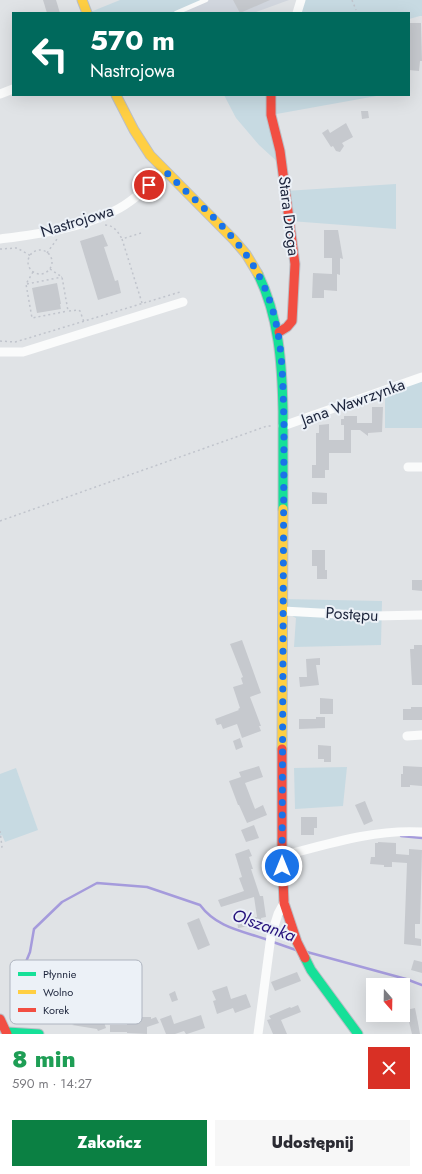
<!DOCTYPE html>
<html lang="pl">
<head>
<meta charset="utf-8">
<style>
  :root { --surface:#fff; --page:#f7f7f7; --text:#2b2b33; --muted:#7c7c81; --accent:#0b8043 }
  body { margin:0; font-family:Jost,sans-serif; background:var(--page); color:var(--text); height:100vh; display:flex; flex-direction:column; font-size:15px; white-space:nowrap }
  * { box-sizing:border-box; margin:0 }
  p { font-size:13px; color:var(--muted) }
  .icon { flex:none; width:22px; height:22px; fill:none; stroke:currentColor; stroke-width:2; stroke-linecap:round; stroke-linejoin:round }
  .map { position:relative; height:1034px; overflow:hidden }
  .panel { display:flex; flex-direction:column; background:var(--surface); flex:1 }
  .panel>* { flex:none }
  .guide { position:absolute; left:12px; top:12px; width:398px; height:84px; border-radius:0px; box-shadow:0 4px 16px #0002; background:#00695c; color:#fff; overflow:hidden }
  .needle { width:26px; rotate:160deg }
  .tools { position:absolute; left:366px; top:978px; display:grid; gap:8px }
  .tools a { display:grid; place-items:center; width:44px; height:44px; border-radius:0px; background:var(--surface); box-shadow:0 4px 16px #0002; font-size:20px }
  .pin { position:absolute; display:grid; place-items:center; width:34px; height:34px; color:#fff; margin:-17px; border:2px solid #fff; border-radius:50%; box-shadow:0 1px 4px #0007 }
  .me { position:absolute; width:44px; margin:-22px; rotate:0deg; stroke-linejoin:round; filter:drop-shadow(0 0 3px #0008) }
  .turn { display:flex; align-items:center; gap:14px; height:84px; padding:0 12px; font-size:18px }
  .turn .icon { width:52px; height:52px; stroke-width:2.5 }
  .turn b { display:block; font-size:28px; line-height:34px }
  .round { display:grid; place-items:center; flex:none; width:42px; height:42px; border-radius:0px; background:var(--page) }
  .headline { display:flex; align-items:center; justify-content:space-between; height:68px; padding:0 12px }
  h1 { font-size:24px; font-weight:800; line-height:30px; color:#1e9e55 }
  .button { display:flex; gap:8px; margin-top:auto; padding:8px 12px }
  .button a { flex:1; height:46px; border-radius:0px; background:var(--accent); color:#fff; font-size:16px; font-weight:800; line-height:46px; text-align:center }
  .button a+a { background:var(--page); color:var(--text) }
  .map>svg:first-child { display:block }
</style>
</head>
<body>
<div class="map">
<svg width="422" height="1034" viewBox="0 0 422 1034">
  <rect width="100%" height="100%" fill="#e0e3e6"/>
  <polygon fill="#d2d7df" points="206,0 289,0 253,13 187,13 186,9"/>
  <g fill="#c7dae2">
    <polygon points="120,0 206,0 186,9 187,13 88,13"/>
    <polygon points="301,0 422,0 422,16 420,16 409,19 409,13 297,13"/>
    <polygon points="224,95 382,95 271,115 282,166 259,145 236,118"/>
    <polygon points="396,184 396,229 290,221 285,191"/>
    <polygon points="422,377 422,428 385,428 385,395"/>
    <polygon points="283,599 382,601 381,645 294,647 296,618 283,611"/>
    <polygon points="347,767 343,806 295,809 294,768"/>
    <polygon points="16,768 38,830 5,842 2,835 0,836 0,774"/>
  </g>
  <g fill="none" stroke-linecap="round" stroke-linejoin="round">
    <g stroke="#a59bdc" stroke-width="2.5">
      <polyline points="401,836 422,838"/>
      <polyline points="273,942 296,950"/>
      <polyline points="307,952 406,979 422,985"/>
      <path d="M16 1012 21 974 30 952 34 929 62 902 97 883 147 887 200 905C217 928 243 931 268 940"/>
    </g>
  </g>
  <g fill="#c6c9ce">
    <polygon points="43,0 56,0 60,13 47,13"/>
    <polygon points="233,0 270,0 240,13"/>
    <polygon points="410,23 421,23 422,61 420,61 419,71 409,70"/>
    <polygon points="361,111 368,111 369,118 362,119"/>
    <polygon points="346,123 353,137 342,143 344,146 340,152 336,151 333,146 331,147 322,133 328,129 330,133"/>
    <polygon points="324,230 338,230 343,259 340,258 340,275 337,274 337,291 324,290 324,298 312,298 313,273 332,274 332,258 324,258"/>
    <polygon points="103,234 108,246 104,247 115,281 118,280 121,293 98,300 80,241"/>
    <polygon points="57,283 61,304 60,304 61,309 37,313 32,288"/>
    <polygon points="372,407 383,407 382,432 368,433 368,436 360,430 351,430 351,453 329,453 329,470 325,470 325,478 312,478 312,465 316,465 316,433 319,433 319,425 329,424 329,440 344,440 344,425 341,425 341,419 344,419 344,416 357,416 357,423 372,423"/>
    <polygon points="312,492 327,493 327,504 312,504"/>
    <polygon points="312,550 325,550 325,570 327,570 327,579 317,579 317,566 312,566"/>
    <polygon points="412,580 422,580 422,591 412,590"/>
    <polygon points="242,640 261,693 250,697 261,726 259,726 261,731 242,738 237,724 223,729 221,724 217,725 215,719 239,710 238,709 240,708 233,687 243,684 241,678 243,677 230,644"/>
    <polygon points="414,645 422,645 422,685 412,685 410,649 414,649"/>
    <polygon points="320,658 320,665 316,665 319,685 300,687 299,677 307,677 306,659"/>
    <polygon points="320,698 333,699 333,714 320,714"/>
    <polygon points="411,707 422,707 422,720 403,720 403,709 411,709"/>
    <polygon points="316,717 325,717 325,728 299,729 299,719 316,719"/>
    <polygon points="240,738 243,747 236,750 233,741"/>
    <polygon points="318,745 331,746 331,762 324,762 324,759 318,759"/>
    <polygon points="259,766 263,777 245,783 255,809 263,805 267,815 247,823 239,805 238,805 229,781 241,777 239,772"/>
    <polygon points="403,766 422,767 422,786 410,785 410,787 401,787 401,774 403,774"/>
    <polygon points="365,801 373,821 364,825 355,805"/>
    <polygon points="301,817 317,817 317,828 314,828 314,835 301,835"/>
    <polygon points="254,825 259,838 246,842 241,830"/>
    <polygon points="378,842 396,843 396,854 409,855 409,849 422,850 420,924 415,924 415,938 421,939 421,946 404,944 407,863 392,862 392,867 384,867 384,865 370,864 371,857 375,857 375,843 378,843"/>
    <polygon points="249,849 252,856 249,857 253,869 251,869 260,896 263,896 266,917 261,918 262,924 238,928 237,920 257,917 254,897 221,907 218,900 244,891 239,878 242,877 235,854"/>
    <polygon points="199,918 210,945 198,950 187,923"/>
    <polygon points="414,960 422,962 422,973 411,970"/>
    <polygon points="297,972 301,981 275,991 271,982"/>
    <polygon points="227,986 231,999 246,994 251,1007 235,1013 233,1008 217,1014 213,1001 216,1000 212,991"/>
    <polygon points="175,991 178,1000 172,1002 169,994"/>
    <polygon points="98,1005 106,1028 98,1031 97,1029 72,1025 93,1017 90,1008"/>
    <polygon points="298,1005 301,1012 281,1020 287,1034 273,1034 267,1020 271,1019 269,1016 290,1007 291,1008"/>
    <polygon points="415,1008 418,1023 420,1034 412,1034 406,1010"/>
    <polygon points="171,1015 174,1024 201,1015 205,1028 187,1034 186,1034 184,1031 175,1034 166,1034 160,1019"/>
    <polygon points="136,1017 151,1017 151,1019 156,1017 159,1023 147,1027 147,1034 127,1033 127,1032 110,1032 110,1025 127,1025 127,1020 136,1020"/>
  </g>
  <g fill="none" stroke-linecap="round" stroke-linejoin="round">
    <g stroke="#bbbfc6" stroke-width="11">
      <g id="fast">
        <path d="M258 274C279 317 282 363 283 411 283 444 283 477 283 509"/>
        <polyline points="305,958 311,970 358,1034"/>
        <polyline points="7,1032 39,1034"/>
      </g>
    </g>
    <g stroke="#bbbfc6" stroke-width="11">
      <g id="slow">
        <polyline points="82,0 87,13"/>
        <polyline points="116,95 134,130 150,155 234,240 246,254 258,274"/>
        <polyline points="282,749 283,509"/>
      </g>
    </g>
    <g stroke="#bbbfc6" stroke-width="11">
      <g id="jam">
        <polyline points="271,95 271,115 280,151 295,264 292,321 287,327 279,332"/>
        <polyline points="282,749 282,856 284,903 297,942 305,958"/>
        <polyline points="0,1019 7,1034"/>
      </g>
    </g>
    <g stroke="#c0c4cc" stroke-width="1.5" stroke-dasharray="2 3" stroke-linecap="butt">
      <polyline points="352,0 356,10"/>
      <path d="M105 225C114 225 118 232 122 239"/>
      <polyline points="141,233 122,239 142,303"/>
      <polyline points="0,249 17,248 31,256"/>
      <circle cx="40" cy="262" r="12"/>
      <polyline points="47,253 57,239"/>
      <polyline points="50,269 62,277 68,311 78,310 80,311 84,322"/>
      <polyline points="33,272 26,284 32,318 68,311"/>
      <polyline points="27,284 62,277"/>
      <polyline points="0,341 15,342 22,340 180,292"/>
      <polyline points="0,521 267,426 272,426"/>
      <polyline points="0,831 2,847 0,847"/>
      <polyline points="12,1018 21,1021"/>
    </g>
    <polyline stroke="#fafbfb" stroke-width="4.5" points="176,13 206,0"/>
    <g stroke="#fafbfb" stroke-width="9">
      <polyline points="297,13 301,0"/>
      <polyline points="0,94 13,89"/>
      <path d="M0 239C38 234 79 229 114 211 133 202 149 185 165 171"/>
      <polyline points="0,352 23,352 183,302"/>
      <polyline points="283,426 422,377"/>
      <polyline points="408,467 422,467"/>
      <polyline points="283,611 374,616 422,615"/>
      <polyline points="407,736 422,735"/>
      <path d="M282 856C328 844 374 829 422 832"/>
      <polyline points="258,1034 271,936 278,914 284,903"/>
    </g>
    <use href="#fast" stroke="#16e098" stroke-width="9"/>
    <use href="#slow" stroke="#ffcf43" stroke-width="9"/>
    <use href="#jam" stroke="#f24e42" stroke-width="9"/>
  </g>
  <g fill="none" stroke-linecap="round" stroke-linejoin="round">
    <path stroke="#1a73e8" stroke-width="7" stroke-dasharray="0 12.6" d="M149 185 165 171C187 193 212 214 232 237 284 296 282 354 284 426L282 866"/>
  </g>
  <g text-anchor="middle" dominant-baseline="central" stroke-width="4" stroke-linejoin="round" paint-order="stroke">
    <g font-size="16" fill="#1c243b" stroke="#ecf1f7">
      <text transform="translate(289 216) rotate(83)">Stara Droga</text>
      <text transform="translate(77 221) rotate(-17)">Nastrojowa</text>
      <text transform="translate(353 402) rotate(-20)">Jana Wawrzynka</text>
      <text transform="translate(352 614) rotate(3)">Postępu</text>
    </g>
    <g font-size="17" font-style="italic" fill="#25117c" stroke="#ecf1f7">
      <text transform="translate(264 925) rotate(20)">Olszanka</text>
    </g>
  </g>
  <rect x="10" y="960" width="132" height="64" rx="6" fill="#ecf1f7" stroke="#aeb4bf" stroke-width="1"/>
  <rect x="18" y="972" width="18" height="4" fill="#16e098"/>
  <rect x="18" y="990" width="18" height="4" fill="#ffcf43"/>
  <rect x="18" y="1008" width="18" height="4" fill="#f24e42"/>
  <g font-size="11" fill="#1c243b">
    <text x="43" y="978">Płynnie</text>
    <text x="43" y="996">Wolno</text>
    <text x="43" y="1014">Korek</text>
  </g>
</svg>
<div class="tools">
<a><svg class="needle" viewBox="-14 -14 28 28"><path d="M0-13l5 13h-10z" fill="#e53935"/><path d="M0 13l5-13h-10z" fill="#7c7c81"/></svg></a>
</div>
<div class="pin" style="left:149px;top:185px;background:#d93025"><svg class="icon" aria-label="arrive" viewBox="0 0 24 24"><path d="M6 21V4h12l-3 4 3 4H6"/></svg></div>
<svg class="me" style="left:282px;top:866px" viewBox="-20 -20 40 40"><circle r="17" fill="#1a73e8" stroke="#fff" stroke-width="3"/><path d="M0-11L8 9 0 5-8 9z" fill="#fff"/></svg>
<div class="guide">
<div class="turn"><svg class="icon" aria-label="left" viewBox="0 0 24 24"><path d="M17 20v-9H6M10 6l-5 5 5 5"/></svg><div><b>570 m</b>Nastrojowa</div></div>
</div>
</div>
<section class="panel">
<div class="headline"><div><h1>8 min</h1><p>590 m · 14:27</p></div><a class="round" style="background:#d93025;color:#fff"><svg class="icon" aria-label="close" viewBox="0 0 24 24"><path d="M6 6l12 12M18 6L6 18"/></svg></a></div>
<div class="button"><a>Zakończ</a><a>Udostępnij</a></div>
</section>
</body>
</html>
